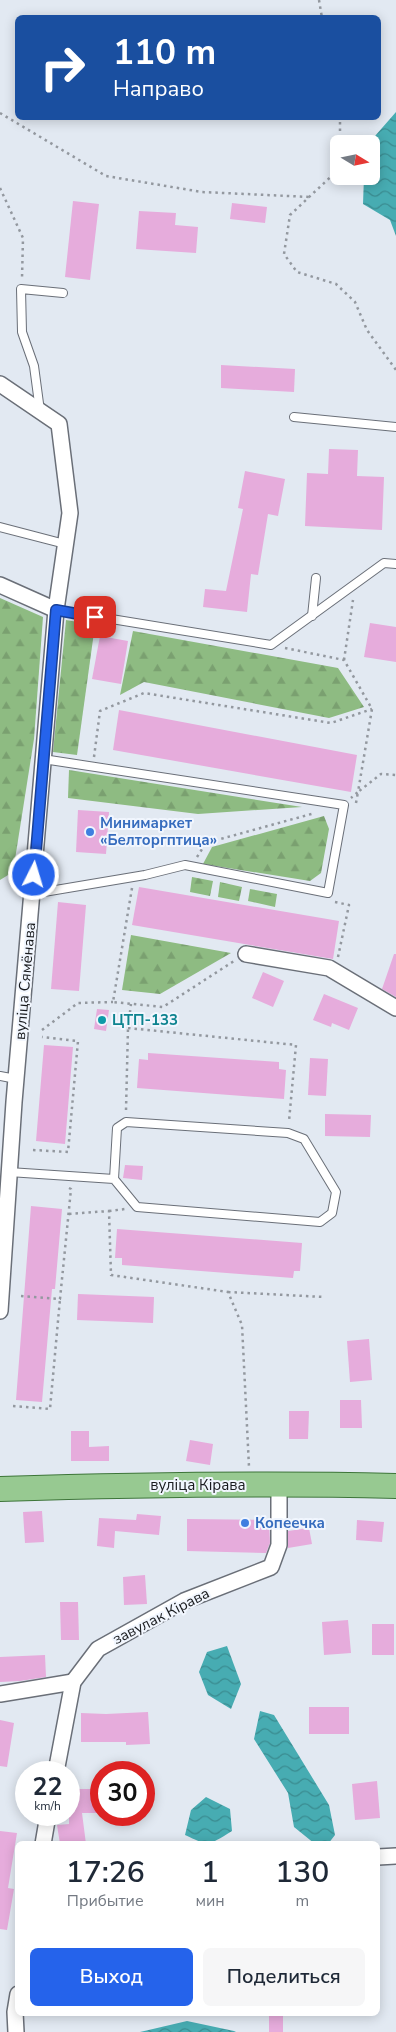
<!DOCTYPE html>
<html lang="ru">
<head>
<meta charset="utf-8">
<style>
  :root { --surface:#fff; --page:#f6f6f7; --text:#1f2937; --muted:#747a83; --accent:#2563eb }
  body { margin:0; font-family:"Nunito Sans",sans-serif; background:var(--page); color:var(--text); height:100vh; display:flex; flex-direction:column; font-size:19px; white-space:nowrap }
  * { box-sizing:border-box; margin:0 }
  p { font-size:16px; color:var(--muted) }
  .icon { flex:none; width:28px; height:28px; fill:none; stroke:currentColor; stroke-width:2; stroke-linecap:round; stroke-linejoin:round }
  .map { position:relative; flex:1; overflow:hidden }
  .sheet { position:absolute; left:15px; top:1841px; width:365px; height:175px; display:flex; flex-direction:column; background:var(--surface); border-radius:8px; box-shadow:0 2px 12px #0003 }
  .sheet>* { flex:none }
  .top-card { position:absolute; left:15px; top:15px; width:366px; height:105px; border-radius:8px; box-shadow:0 2px 12px #0003; background:#1a4fa0; color:#fff; overflow:hidden }
  .needle { width:32px; rotate:100deg }
  .buttons { position:absolute; left:330px; top:135px; display:grid; gap:10px }
  .buttons a { display:grid; place-items:center; width:50px; height:50px; border-radius:8px; background:var(--surface); box-shadow:0 2px 12px #0003; font-size:25px }
  .speed { position:absolute; left:15px; top:1761px; display:flex; gap:10px; font-size:25px; font-weight:700; text-align:center }
  .speed>* { display:grid; place-content:center; width:65px; height:65px; border-radius:50%; background:var(--surface); box-shadow:0 2px 12px #0003; line-height:1 }
  .speed small { font-size:12px; font-weight:400 }
  .speed .limit { border:8px solid #d22; background:#fff; color:#111 }
  .pin { position:absolute; display:grid; place-items:center; width:42px; height:42px; color:#fff; margin:-21px; border-radius:10px; box-shadow:0 2px 8px #0006 }
  .me { position:absolute; width:55px; margin:-28px; rotate:5deg; stroke-linejoin:round; filter:drop-shadow(0 0 4px #0008) }
  .turn { display:flex; align-items:center; gap:18px; height:105px; padding:0 15px; font-size:22px }
  .turn .icon { width:65px; height:65px; stroke-width:2.5 }
  .turn b { display:block; font-size:35px; line-height:42px }
  .eta { display:flex; justify-content:space-evenly; align-items:center; height:85px; text-align:center }
  .eta b { font-size:30px; font-weight:600; line-height:35px }
  .primary-button { display:flex; gap:10px; margin-top:auto; padding:10px 15px }
  .primary-button a { flex:1; height:58px; border-radius:8px; background:var(--accent); color:#fff; font-size:20px; font-weight:600; line-height:58px; text-align:center }
  .primary-button a+a { background:var(--page); color:var(--text) }
  .map>svg:first-child { display:block }
</style>
</head>
<body>
<div class="map">
<svg width="396" height="2032" viewBox="0 0 396 2032">
  <defs>
    <pattern id="forest-firs" width="22" height="20" patternUnits="userSpaceOnUse" patternTransform="scale(1.25)"><rect width="22" height="20" fill="#8ebb82"/><path d="M5 1l3.5 6h-7zM16 11l3.5 6h-7z" fill="#7aa070"/></pattern>
    <pattern id="water-waves" width="16" height="10" patternUnits="userSpaceOnUse" patternTransform="scale(1.25)"><rect width="16" height="10" fill="#47acb2"/><path d="M0 5q4-4 8 0t8 0" fill="none" stroke="#3a8b90"/></pattern>
  </defs>
  <rect width="100%" height="100%" fill="#e2e9f2"/>
  <g fill="url(#forest-firs)">
    <polygon points="0,598 43,617 34,739 13,872 0,880"/>
    <polygon points="66,620 95,625 77,755 53,752"/>
    <polygon points="133,631 338,668 364,707 329,718 144,682 120,695"/>
    <polygon points="69,770 302,807 198,814 68,798"/>
    <polygon points="324,816 329,829 321,873 310,881 203,864 212,847"/>
    <polygon points="192,877 213,881 210,896 190,892"/>
    <polygon points="220,882 242,887 239,901 218,897"/>
    <polygon points="250,889 277,894 275,907 248,901"/>
    <polygon points="131,935 231,953 160,994 122,990"/>
  </g>
  <g fill="url(#water-waves)">
    <polygon points="396,112 396,236 390,220 363,204 364,176 371,176 371,144 368,144"/>
    <polygon points="227,1646 241,1684 231,1709 208,1695 199,1672 207,1652"/>
    <polygon points="260,1711 274,1715 329,1805 335,1835 328,1844 315,1844 294,1827 288,1793 254,1739"/>
    <path d="M206 1797 230 1809 232 1831C209 1845 210 1847 185 1835L191 1810Z"/>
    <polygon points="187,2021 234,2031 236,2032 140,2032"/>
  </g>
  <g fill="#e6acdc">
    <polygon points="73,201 99,204 90,280 65,277"/>
    <polygon points="232,203 267,207 265,223 230,219"/>
    <polygon points="139,211 176,213 175,225 198,227 196,253 136,249"/>
    <polygon points="221,365 295,369 294,392 221,388"/>
    <polygon points="329,449 358,450 357,476 384,477 382,530 305,526 307,473 328,474"/>
    <polygon points="245,471 285,479 278,516 268,514 258,575 251,574 247,612 203,607 205,589 226,591 243,509 238,508"/>
    <polygon points="370,623 396,627 396,662 364,657"/>
    <polygon points="100,636 128,641 121,684 92,679"/>
    <polygon points="119,710 357,755 351,792 113,750"/>
    <polygon points="78,810 109,812 106,854 76,852"/>
    <polygon points="139,887 339,921 333,959 132,925"/>
    <polygon points="58,902 86,905 79,991 51,989"/>
    <polygon points="394,954 396,954 396,997 382,989"/>
    <polygon points="263,972 284,981 273,1007 252,998"/>
    <polygon points="324,994 358,1008 349,1030 332,1023 331,1027 313,1020"/>
    <polygon points="97,1009 109,1010 106,1031 94,1029"/>
    <polygon points="44,1045 73,1047 65,1144 36,1141"/>
    <polygon points="148,1053 279,1062 279,1069 286,1070 284,1099 137,1088 139,1059 148,1060"/>
    <polygon points="310,1058 328,1059 326,1096 308,1095"/>
    <polygon points="325,1114 371,1115 370,1137 325,1136"/>
    <polygon points="125,1165 143,1166 142,1180 123,1178"/>
    <polygon points="31,1206 62,1209 55,1289 52,1289 42,1402 16,1400"/>
    <polygon points="117,1229 302,1243 300,1271 294,1271 293,1278 122,1265 122,1258 115,1258"/>
    <polygon points="78,1294 154,1297 153,1323 77,1320"/>
    <polygon points="369,1339 372,1380 350,1382 347,1341"/>
    <polygon points="340,1400 361,1400 362,1428 340,1428"/>
    <polygon points="289,1411 309,1411 308,1439 289,1439"/>
    <polygon points="71,1431 89,1431 89,1447 109,1446 109,1461 71,1461"/>
    <polygon points="190,1440 213,1444 210,1465 186,1461"/>
    <polygon points="42,1511 44,1542 25,1543 23,1512"/>
    <polygon points="137,1514 161,1516 159,1535 115,1531 114,1548 97,1546 99,1518 136,1520"/>
    <polygon points="187,1519 269,1520 270,1543 266,1553 187,1551"/>
    <polygon points="357,1520 384,1522 382,1542 356,1540"/>
    <polygon points="309,1528 312,1544 288,1548 288,1531"/>
    <polygon points="145,1575 147,1604 124,1605 123,1577"/>
    <polygon points="60,1602 78,1602 79,1640 61,1640"/>
    <polygon points="348,1620 351,1653 324,1655 322,1622"/>
    <rect x="372" y="1624" width="22" height="31"/>
    <polygon points="45,1655 46,1677 20,1681 0,1682 0,1657"/>
    <rect x="309" y="1707" width="40" height="27"/>
    <polygon points="148,1712 150,1744 126,1745 126,1742 81,1742 81,1713 106,1714"/>
    <polygon points="0,1720 14,1723 7,1767 0,1766"/>
    <polygon points="377,1781 380,1818 355,1820 352,1784"/>
    <polygon points="69,1789 97,1789 97,1813 82,1813 86,1844 60,1844 57,1825 69,1824"/>
    <polygon points="0,1831 17,1833 8,1888 14,1889 7,1930 0,1929"/>
    <rect x="269" y="2014" width="14" height="18"/>
  </g>
  <g fill="none" stroke-linecap="round" stroke-linejoin="round">
    <g stroke="#6a6f78" stroke-width="10">
      <g id="lane">
        <polyline points="40,411 34,366 22,332 21,289 63,293"/>
        <polyline points="294,417 396,427"/>
        <polyline points="0,527 65,544"/>
        <polyline points="56,610 271,645 384,563 396,564"/>
        <polyline points="312,616 316,578"/>
        <polyline points="32,894 145,875 185,865 328,893 344,805 43,759"/>
        <polyline points="0,1076 16,1079"/>
        <polyline points="9,1172 114,1179 117,1128 126,1122 288,1133 304,1139 336,1192 332,1213 320,1222 137,1207 114,1179"/>
      </g>
    </g>
    <g stroke="#6a6f78" stroke-width="18">
      <g id="street">
        <polyline points="0,384 59,424 70,513 56,610 14,1102 0,1311"/>
        <polyline points="0,585 56,610"/>
        <polyline points="246,954 329,968 396,1008"/>
        <polyline points="0,1694 73,1682"/>
        <polyline points="56,1772 73,1682 98,1649 184,1601 271,1567 279,1545 279,1484"/>
        <polyline points="43,1844 48,1815"/>
        <polyline points="378,1857 396,1856"/>
        <polyline points="16,2032 15,2012 18,1994"/>
      </g>
    </g>
    <g stroke="#3d7539" stroke-width="26">
      <path id="primary" d="M0 1489C132 1485 264 1483 396 1486"/>
    </g>
    <g stroke="#93989f" stroke-width="2.5" stroke-dasharray="2.5 4" stroke-linecap="butt">
      <polyline points="319,0 322,18"/>
      <polyline points="0,113 106,176 202,192 310,197"/>
      <polyline points="340,144 340,118"/>
      <polyline points="339,169 290,215 284,254 297,272 336,284 355,302 367,330 396,370"/>
      <polyline points="0,188 23,238 22,278"/>
      <polyline points="285,648 344,660 372,709 358,792 351,798"/>
      <polyline points="344,660 353,600"/>
      <polyline points="94,757 100,711 144,693 331,723 372,709"/>
      <polyline points="356,803 358,792 381,774 396,775"/>
      <polyline points="197,857 206,843 315,813"/>
      <polyline points="132,888 113,1002 163,1007 234,961"/>
      <polyline points="335,902 349,905 338,957"/>
      <polyline points="128,1028 296,1045 289,1121"/>
      <polyline points="42,1030 78,1003 113,1002"/>
      <polyline points="126,1110 128,1028 131,1004"/>
      <polyline points="33,1150 68,1152 78,1041 42,1037"/>
      <polyline points="109,1211 125,1209"/>
      <polyline points="69,1214 109,1211 111,1275 228,1292 242,1325 249,1467"/>
      <polyline points="228,1292 324,1297"/>
      <polyline points="21,1296 60,1299 71,1189 69,1188"/>
      <polyline points="13,1406 50,1409 60,1299"/>
    </g>
    <use href="#lane" stroke="#fff" stroke-width="8"/>
    <use href="#street" stroke="#fff" stroke-width="15"/>
    <use href="#primary" stroke="#97c991" stroke-width="24"/>
  </g>
  <g fill="none" stroke-linecap="round" stroke-linejoin="round">
    <g stroke="#184099" stroke-width="12">
      <polyline id="route" points="34,875 56,610 95,617"/>
    </g>
    <use href="#route" stroke="#2563eb" stroke-width="9"/>
  </g>
  <g fill="#3f7fe0" stroke="#f1f6fe" stroke-width="2">
    <circle cx="90" cy="832" r="5"/>
    <circle cx="245" cy="1523" r="5"/>
  </g>
  <circle fill="#0f9aa8" stroke="#f1f6fe" stroke-width="2" cx="102" cy="1020" r="5"/>
  <g text-anchor="middle" dominant-baseline="central" stroke-width="4" stroke-linejoin="round" paint-order="stroke">
    <g font-size="15" font-weight="bold" fill="#366cbe" stroke="#f1f6fe" text-anchor="start">
      <text x="100" y="823">Минимаркет<tspan x="100" dy="17">«Белторгптица»</tspan></text>
      <text x="255" y="1523">Копеечка</text>
    </g>
    <g font-size="15" fill="#191b1e" stroke="#f1f6fe">
      <text transform="translate(25 981) rotate(-85)">вуліца Сямёнава</text>
      <text x="198" y="1485">вуліца Кірава</text>
      <text transform="translate(161 1616) rotate(-27)">завулак Кірава</text>
    </g>
    <g font-size="15" font-weight="bold" fill="#0d838f" stroke="#f1f6fe" text-anchor="start">
      <text x="112" y="1020">ЦТП-133</text>
    </g>
  </g>
</svg>
<div class="buttons">
<a><svg class="needle" viewBox="-14 -14 28 28"><path d="M0-13l5 13h-10z" fill="#e53935"/><path d="M0 13l5-13h-10z" fill="#747a83"/></svg></a>
</div>
<div class="speed"><div>22<small>km/h</small></div><div class="limit">30</div></div>
<div class="pin" style="left:95px;top:617px;background:#d93025"><svg class="icon" aria-label="arrive" viewBox="0 0 24 24"><path d="M6 21V4h12l-3 4 3 4H6"/></svg></div>
<svg class="me" style="left:34px;top:875px" viewBox="-20 -20 40 40"><circle r="17" fill="#2563eb" stroke="#fff" stroke-width="3"/><path d="M0-11L8 9 0 5-8 9z" fill="#fff"/></svg>
<div class="top-card">
<div class="turn"><svg class="icon" aria-label="right" viewBox="0 0 24 24"><path d="M7 20v-9h11M14 6l5 5-5 5"/></svg><div><b>110 m</b>Направо</div></div>
</div>
<section class="sheet">
<div class="eta">
<div><b>17:26</b><p>Прибытие</p></div>
<div><b>1</b><p>мин</p></div>
<div><b>130</b><p>m</p></div>
</div>
<div class="primary-button"><a>Выход</a><a>Поделиться</a></div>
</section>
</div>
</body>
</html>
